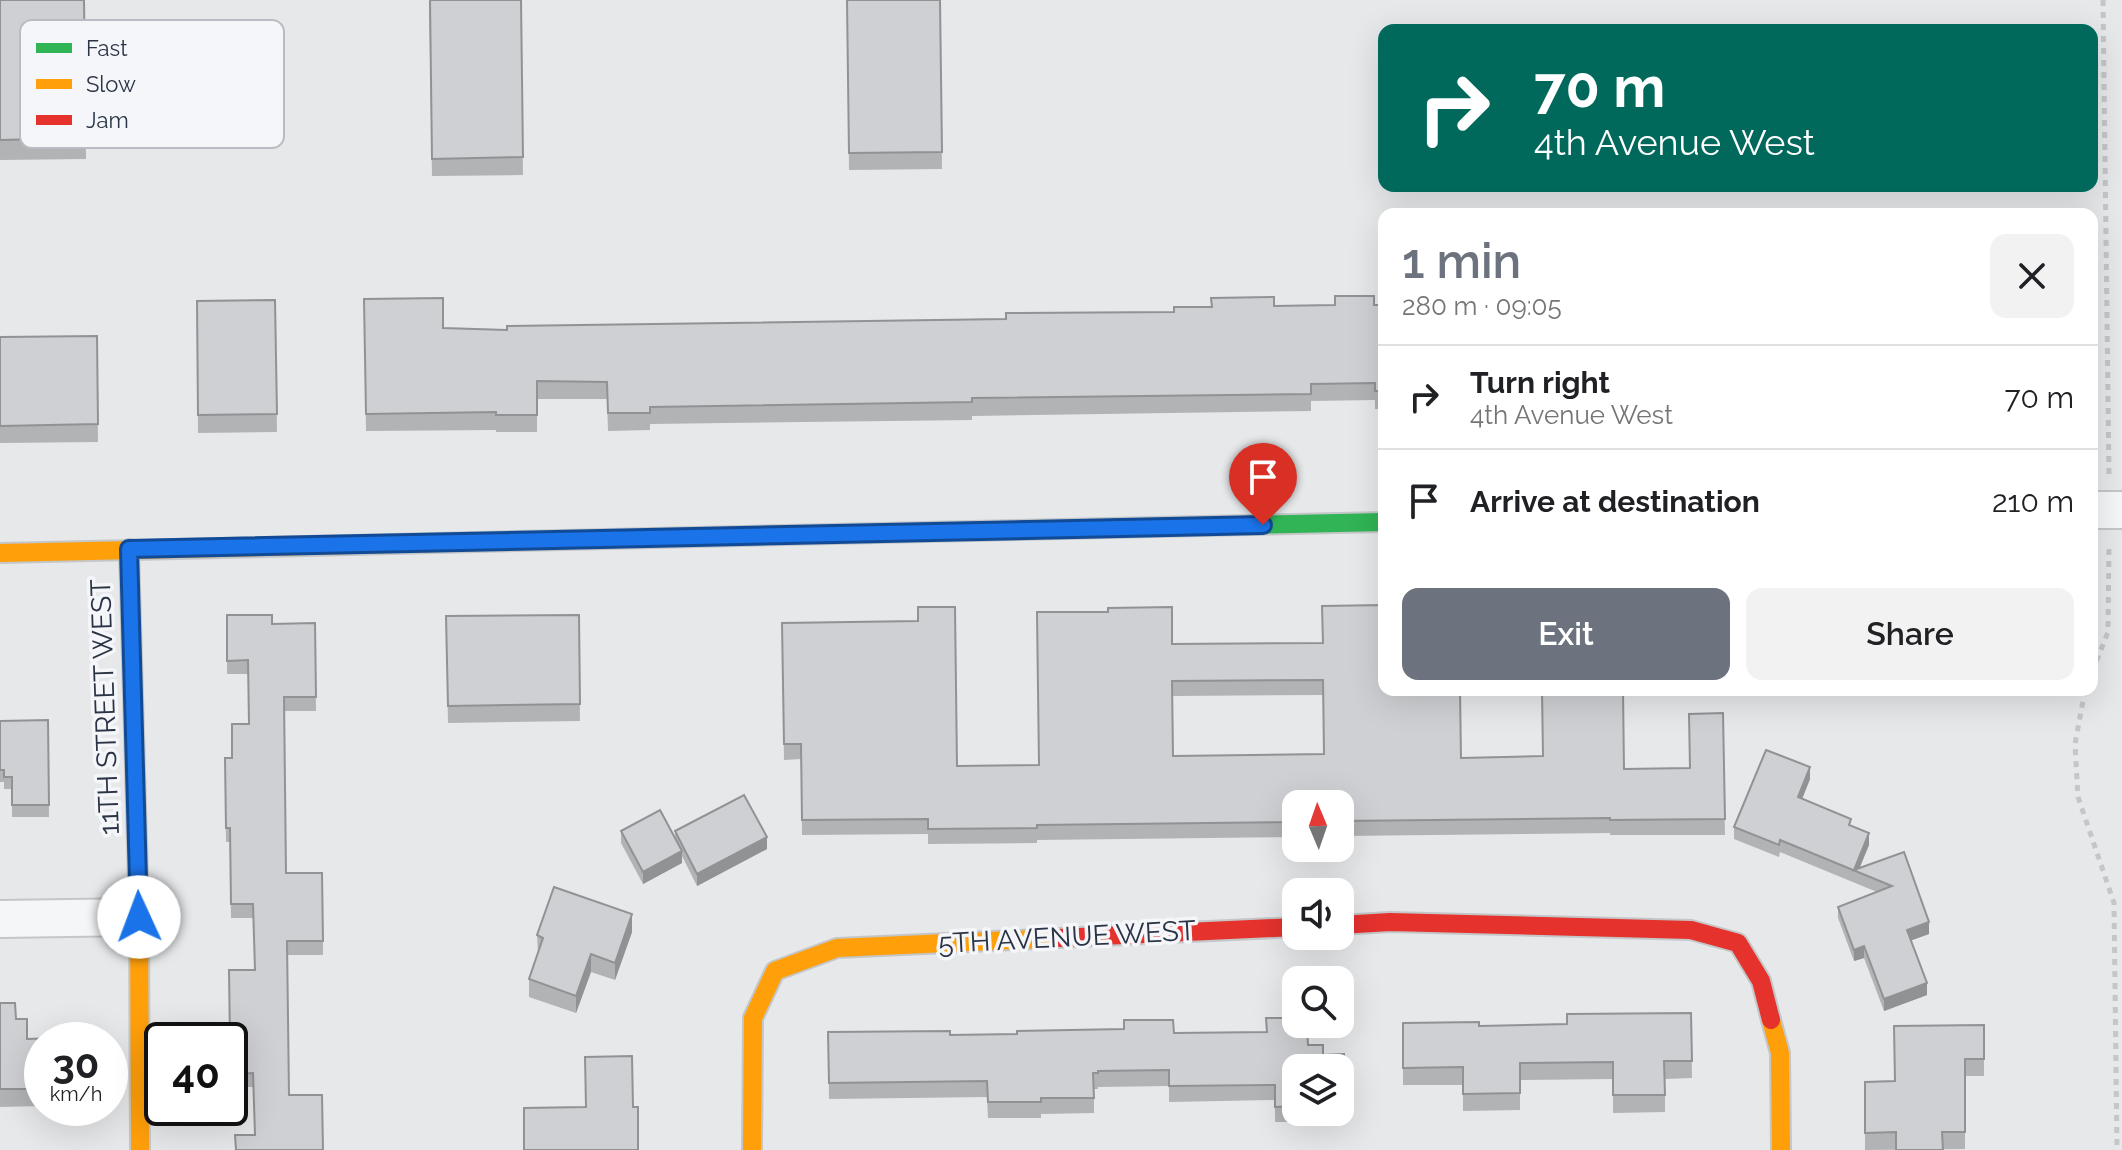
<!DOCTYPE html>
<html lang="en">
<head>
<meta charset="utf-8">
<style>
  :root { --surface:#fff; --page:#f2f2f2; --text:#202124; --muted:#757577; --line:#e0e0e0; --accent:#6c737f }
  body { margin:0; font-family:Raleway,sans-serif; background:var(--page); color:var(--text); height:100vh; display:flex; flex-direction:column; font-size:30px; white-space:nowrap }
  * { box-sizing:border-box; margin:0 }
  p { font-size:26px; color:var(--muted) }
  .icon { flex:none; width:44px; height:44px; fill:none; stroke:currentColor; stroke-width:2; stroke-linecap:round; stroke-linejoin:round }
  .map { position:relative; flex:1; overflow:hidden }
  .drawer { position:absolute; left:1378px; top:208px; width:720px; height:488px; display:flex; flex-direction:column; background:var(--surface); border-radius:16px; box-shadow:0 8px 32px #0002 }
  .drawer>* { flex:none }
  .top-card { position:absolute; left:1378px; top:24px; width:720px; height:168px; border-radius:16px; box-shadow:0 8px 32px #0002; background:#00695c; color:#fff; overflow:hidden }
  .needle { width:52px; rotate:358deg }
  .controls { position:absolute; left:1282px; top:790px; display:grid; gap:16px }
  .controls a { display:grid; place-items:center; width:72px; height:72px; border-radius:16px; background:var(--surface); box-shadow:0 8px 32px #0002; font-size:40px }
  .speed { position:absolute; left:24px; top:1022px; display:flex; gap:16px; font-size:40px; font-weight:700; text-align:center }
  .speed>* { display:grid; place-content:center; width:104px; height:104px; border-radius:50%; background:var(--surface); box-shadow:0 8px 32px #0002; line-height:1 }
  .speed small { font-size:20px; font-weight:400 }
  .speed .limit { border:4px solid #111; border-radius:12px; background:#fff; color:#111 }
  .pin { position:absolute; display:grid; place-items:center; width:68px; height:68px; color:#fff; margin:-82px -34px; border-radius:50% 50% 50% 0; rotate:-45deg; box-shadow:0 0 8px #0007 }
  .pin .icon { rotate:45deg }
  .me { position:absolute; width:88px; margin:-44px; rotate:358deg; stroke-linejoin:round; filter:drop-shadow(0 0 6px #0008) }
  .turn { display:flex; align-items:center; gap:28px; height:168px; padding:0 24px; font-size:36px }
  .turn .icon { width:104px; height:104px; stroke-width:2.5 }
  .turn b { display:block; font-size:56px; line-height:68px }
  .round { display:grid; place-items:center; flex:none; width:84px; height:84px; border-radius:16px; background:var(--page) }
  .summary { display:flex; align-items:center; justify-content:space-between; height:136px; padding:0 24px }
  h1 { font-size:48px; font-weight:600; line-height:60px; color:var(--accent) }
  .button { display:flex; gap:16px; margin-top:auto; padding:16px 24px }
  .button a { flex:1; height:92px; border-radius:16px; background:var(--accent); color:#fff; font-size:32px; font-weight:600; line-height:92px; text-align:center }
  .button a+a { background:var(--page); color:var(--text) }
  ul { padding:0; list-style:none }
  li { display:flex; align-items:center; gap:24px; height:104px; padding:0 24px; border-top:2px solid var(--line) }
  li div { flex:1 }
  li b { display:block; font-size:30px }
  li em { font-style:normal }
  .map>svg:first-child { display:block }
</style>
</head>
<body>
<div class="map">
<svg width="2122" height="1150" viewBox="0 0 2122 1150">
  <rect width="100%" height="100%" fill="#e6e8ea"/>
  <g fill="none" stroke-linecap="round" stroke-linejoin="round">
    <g stroke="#c4c6c8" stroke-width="40">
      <g id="street">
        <polyline points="2092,510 2122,510"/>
        <polyline points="0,919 139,917"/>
      </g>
    </g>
    <g stroke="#c4c6c8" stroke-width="22">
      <polyline id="fast" points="1156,527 1384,522"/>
    </g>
    <g stroke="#c4c6c8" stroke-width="22">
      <g id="slow">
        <polyline points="129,549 139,917 140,1150"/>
        <polyline points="0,553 698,537"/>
        <polyline points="1771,1020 1780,1053 1781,1150"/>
        <polyline points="752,1150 753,1018 775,971 837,948 1059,938"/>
      </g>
    </g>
    <g stroke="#c4c6c8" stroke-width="22">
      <g id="jam">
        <polyline points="698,537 1156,527"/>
        <polyline points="1340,925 1390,922 1691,930 1738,943 1761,981 1771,1020"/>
        <polyline points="1059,938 1296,927"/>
      </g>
    </g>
    <g stroke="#c5c6ca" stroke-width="5" stroke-dasharray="6 6" stroke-linecap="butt">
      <polyline points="2103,0 2109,474"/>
      <polyline points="2092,672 2108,632 2109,544"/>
      <polyline points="2085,690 2075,744 2078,797 2114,903 2117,1150"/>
    </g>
    <use href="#street" stroke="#f5f6f7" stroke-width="36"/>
    <use href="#fast" stroke="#30b455" stroke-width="18"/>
    <use href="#slow" stroke="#ff9f0a" stroke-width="18"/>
    <use href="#jam" stroke="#e5322d" stroke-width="18"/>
  </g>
  <g fill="#b1b3b5" fill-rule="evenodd">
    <polygon points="0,0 84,0 86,159 0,160"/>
    <polygon points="429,0 521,0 523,175 432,176"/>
    <polygon points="847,0 940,0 942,169 849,170"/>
    <polygon points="364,299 443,328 507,330 1006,319 1174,312 1274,306 1384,305 1384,409 1375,409 1375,400 1311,401 1311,411 972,416 972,420 650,424 650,430 608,431 607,399 537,399 537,432 496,432 496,430 366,431"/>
    <polygon points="275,300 277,432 198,433 197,301"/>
    <polygon points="97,336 98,442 0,443 0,337"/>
    <polygon points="227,615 272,624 315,623 316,711 284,711 286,873 323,941 323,955 287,955 289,1095 323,1150 235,1150 235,1135 255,1135 253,1087 237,1087 236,1055 230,1054 229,970 255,970 253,918 231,918 230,842 226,842 225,758 232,758 249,724 248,674 227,674"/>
    <polygon points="579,615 580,721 448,723 446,616"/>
    <path d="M782 623 957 766 1038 765 1172 644 1323 643 1461 758 1624 769 1689 768 1723 713 1725 835H1610V833L1340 836V804H1296V837L1037 840V843L928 844V834L802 835 801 759 784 760ZM1323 695 1324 754 1173 756V696Z"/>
    <polygon points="48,720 49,817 12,817 12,789 4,789 4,782 0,782 0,721"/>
    <polygon points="1810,779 1802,799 1851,826 1869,845 1859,868 1904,852 1929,934 1911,940 1927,995 1884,1011 1864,958 1854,961 1838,918 1838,907 1877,892 1780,852 1779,857 1734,839 1734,827"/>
    <polygon points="621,831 675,838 675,831 767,849 697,886 682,856 682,863 643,884 621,843"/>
    <polygon points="632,932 615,980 591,972 576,1013 529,997 529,979 538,953 537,935"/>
    <polygon points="0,1003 16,1019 27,1039 42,1040 42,1106 0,1107"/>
    <polygon points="1691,1013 1692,1078 1665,1079 1665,1112 1613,1113 1613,1079 1520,1080 1520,1110 1463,1111 1463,1085 1403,1085 1403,1023 1479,1026 1567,1024"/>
    <polygon points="1984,1025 1984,1076 1965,1076 1965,1149 1865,1150 1865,1082 1894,1081"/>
    <path d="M828 1032 950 1035 1174 1033 1308 1045 1323 1055 1344 1054 1345 1122H1275V1100L1169 1102V1086L1098 1087V1089H1094V1113L1041 1114V1118H988L987 1097 829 1099ZM1296 1068H1340V1112H1296Z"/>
  </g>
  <g fill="#909294">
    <polygon points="1810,767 1810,779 1798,809 1798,797"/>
    <polygon points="1869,833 1869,845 1858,872 1854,870"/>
    <polygon points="767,837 767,849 697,886 697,874"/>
    <polygon points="682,851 682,863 643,884 643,872"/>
    <polygon points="632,914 632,932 615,980 615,963"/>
    <polygon points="1929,922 1929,934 1907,942 1907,930"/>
    <polygon points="1864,946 1864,958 1854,961 1854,950"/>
    <polygon points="591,954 591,972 576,1013 576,996"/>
    <polygon points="1927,983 1927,995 1884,1011 1884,999"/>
  </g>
  <g fill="#ced0d3" stroke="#909294" stroke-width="2" fill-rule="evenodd">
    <polygon points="0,0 84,0 86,138 0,140"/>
    <polygon points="430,0 521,0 523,157 432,159"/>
    <polygon points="847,0 940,0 942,152 849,153"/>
    <polygon points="1335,296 1374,296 1374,305 1384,305 1384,391 1375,391 1375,383 1311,384 1311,394 972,398 972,402 650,407 650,413 608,413 607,382 537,381 537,415 496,415 496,412 366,414 364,299 443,298 443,328 507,330 507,326 1006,319 1006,313 1174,312 1174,307 1212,307 1211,298 1274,297 1274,306 1335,305"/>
    <polygon points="275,300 277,414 198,415 197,301"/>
    <polygon points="97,336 98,424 0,426 0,337"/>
    <path d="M1384 605V690H1460L1461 758 1543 756 1542 690H1623L1624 769 1690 768 1689 714 1723 713 1725 819 1610 820V818L1340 821V804H1296V822L1037 825V828L928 829V819L802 820 801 744H784L782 623 918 621V607H955L957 766 1039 765 1037 612H1108V608L1172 607V644L1323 643 1322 606ZM1323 680 1324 754 1173 756 1172 681Z"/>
    <polygon points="227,615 272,615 272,624 315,623 316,697 284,697 286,873 322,873 323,941 287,941 289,1095 322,1095 323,1150 236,1150 235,1135 255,1135 253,1073 237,1074 236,1041 230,1041 229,970 255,970 253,904 231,904 230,828 226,828 225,758 232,758 232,724 249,724 248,660 227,661"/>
    <polygon points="579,615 580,704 448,706 446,616"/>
    <polygon points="48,720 49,805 12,805 12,777 4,777 4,770 0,770 0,721"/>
    <polygon points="1766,750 1810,767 1798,797 1851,819 1849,825 1869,833 1854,870 1904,852 1929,922 1907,930 1927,983 1884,999 1864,946 1854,950 1838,907 1892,886 1780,840 1779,845 1734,827"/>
    <polygon points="744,795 767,837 697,874 675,831"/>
    <polygon points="660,810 682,851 643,872 621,831"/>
    <polygon points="554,887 632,914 615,963 591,954 576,996 529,979 543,938 537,935"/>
    <polygon points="0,1003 15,1003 16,1019 27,1019 27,1039 56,1038 56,1040 42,1040 42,1089 0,1089"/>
    <polygon points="1691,1013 1692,1061 1664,1061 1665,1095 1613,1095 1613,1062 1520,1063 1520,1093 1463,1094 1463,1067 1403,1068 1403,1023 1479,1022 1479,1026 1567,1024 1567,1014"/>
    <polygon points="1266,1018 1296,1018 1296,1024 1307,1024 1308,1045 1323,1045 1323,1055 1344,1054 1345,1106 1340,1106 1340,1068 1296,1068 1296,1106 1275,1107 1275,1085 1169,1086 1169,1070 1098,1071 1098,1073 1093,1073 1094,1098 1041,1098 1041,1102 988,1102 987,1081 829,1083 828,1032 950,1031 950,1035 1017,1034 1017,1031 1124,1029 1124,1020 1173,1020 1174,1033 1267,1032"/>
    <polygon points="1984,1025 1984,1059 1965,1059 1965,1132 1942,1132 1943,1150 1896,1150 1896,1132 1865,1133 1865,1082 1895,1081 1894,1026"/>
    <polygon points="632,1056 633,1107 638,1107 638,1150 524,1150 524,1108 586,1107 585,1057"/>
  </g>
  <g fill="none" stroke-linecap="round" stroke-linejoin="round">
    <g stroke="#114b97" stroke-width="20">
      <polyline id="route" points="139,917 129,549 1263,525"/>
    </g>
    <use href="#route" stroke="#1a73e8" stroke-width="14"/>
  </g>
  <g text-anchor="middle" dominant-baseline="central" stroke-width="7" stroke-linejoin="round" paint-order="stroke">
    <g font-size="28" fill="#2b3445" stroke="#f4f6f9">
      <text transform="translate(105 707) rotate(-92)">11TH STREET WEST</text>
      <text transform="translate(1067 937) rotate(-3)">5TH AVENUE WEST</text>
    </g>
  </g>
  <rect x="20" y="20" width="264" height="128" rx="12" fill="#f4f6f9" stroke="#b8bcc3" stroke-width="2"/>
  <rect x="36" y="43" width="36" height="10" fill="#30b455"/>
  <rect x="36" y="79" width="36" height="10" fill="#ff9f0a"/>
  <rect x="36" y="115" width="36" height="10" fill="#e5322d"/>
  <g font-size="22" fill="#2b3445">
    <text x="86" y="56">Fast</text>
    <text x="86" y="92">Slow</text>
    <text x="86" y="128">Jam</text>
  </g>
</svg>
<div class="controls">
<a><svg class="needle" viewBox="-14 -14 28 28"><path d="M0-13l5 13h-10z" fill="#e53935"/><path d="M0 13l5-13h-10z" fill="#757577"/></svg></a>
<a><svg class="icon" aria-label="sound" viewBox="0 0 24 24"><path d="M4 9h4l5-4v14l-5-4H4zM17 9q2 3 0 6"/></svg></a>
<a><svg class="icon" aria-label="search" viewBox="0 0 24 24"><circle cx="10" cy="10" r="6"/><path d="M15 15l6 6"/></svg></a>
<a><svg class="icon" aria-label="layers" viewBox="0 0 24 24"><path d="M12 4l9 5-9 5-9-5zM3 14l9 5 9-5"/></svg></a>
</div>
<div class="speed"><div>30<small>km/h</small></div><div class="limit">40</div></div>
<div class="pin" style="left:1263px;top:525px;background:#d93025"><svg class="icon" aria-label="arrive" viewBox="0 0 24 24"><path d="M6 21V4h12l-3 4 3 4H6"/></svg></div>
<svg class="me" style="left:139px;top:917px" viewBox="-20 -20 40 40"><circle r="19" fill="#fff"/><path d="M0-13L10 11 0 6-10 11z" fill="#1a73e8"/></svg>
<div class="top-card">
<div class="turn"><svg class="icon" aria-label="right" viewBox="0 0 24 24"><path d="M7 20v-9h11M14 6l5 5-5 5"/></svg><div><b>70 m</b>4th Avenue West</div></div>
</div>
<section class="drawer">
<div class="summary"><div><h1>1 min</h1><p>280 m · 09:05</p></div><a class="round"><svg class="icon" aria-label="close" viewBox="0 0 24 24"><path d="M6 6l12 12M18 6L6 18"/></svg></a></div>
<ul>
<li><svg class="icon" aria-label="right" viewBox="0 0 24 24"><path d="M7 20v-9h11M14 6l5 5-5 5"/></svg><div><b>Turn right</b><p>4th Avenue West</p></div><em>70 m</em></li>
<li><svg class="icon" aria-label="arrive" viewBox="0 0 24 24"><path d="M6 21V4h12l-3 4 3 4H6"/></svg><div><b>Arrive at destination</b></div><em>210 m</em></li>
</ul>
<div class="button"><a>Exit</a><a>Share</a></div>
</section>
</div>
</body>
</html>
